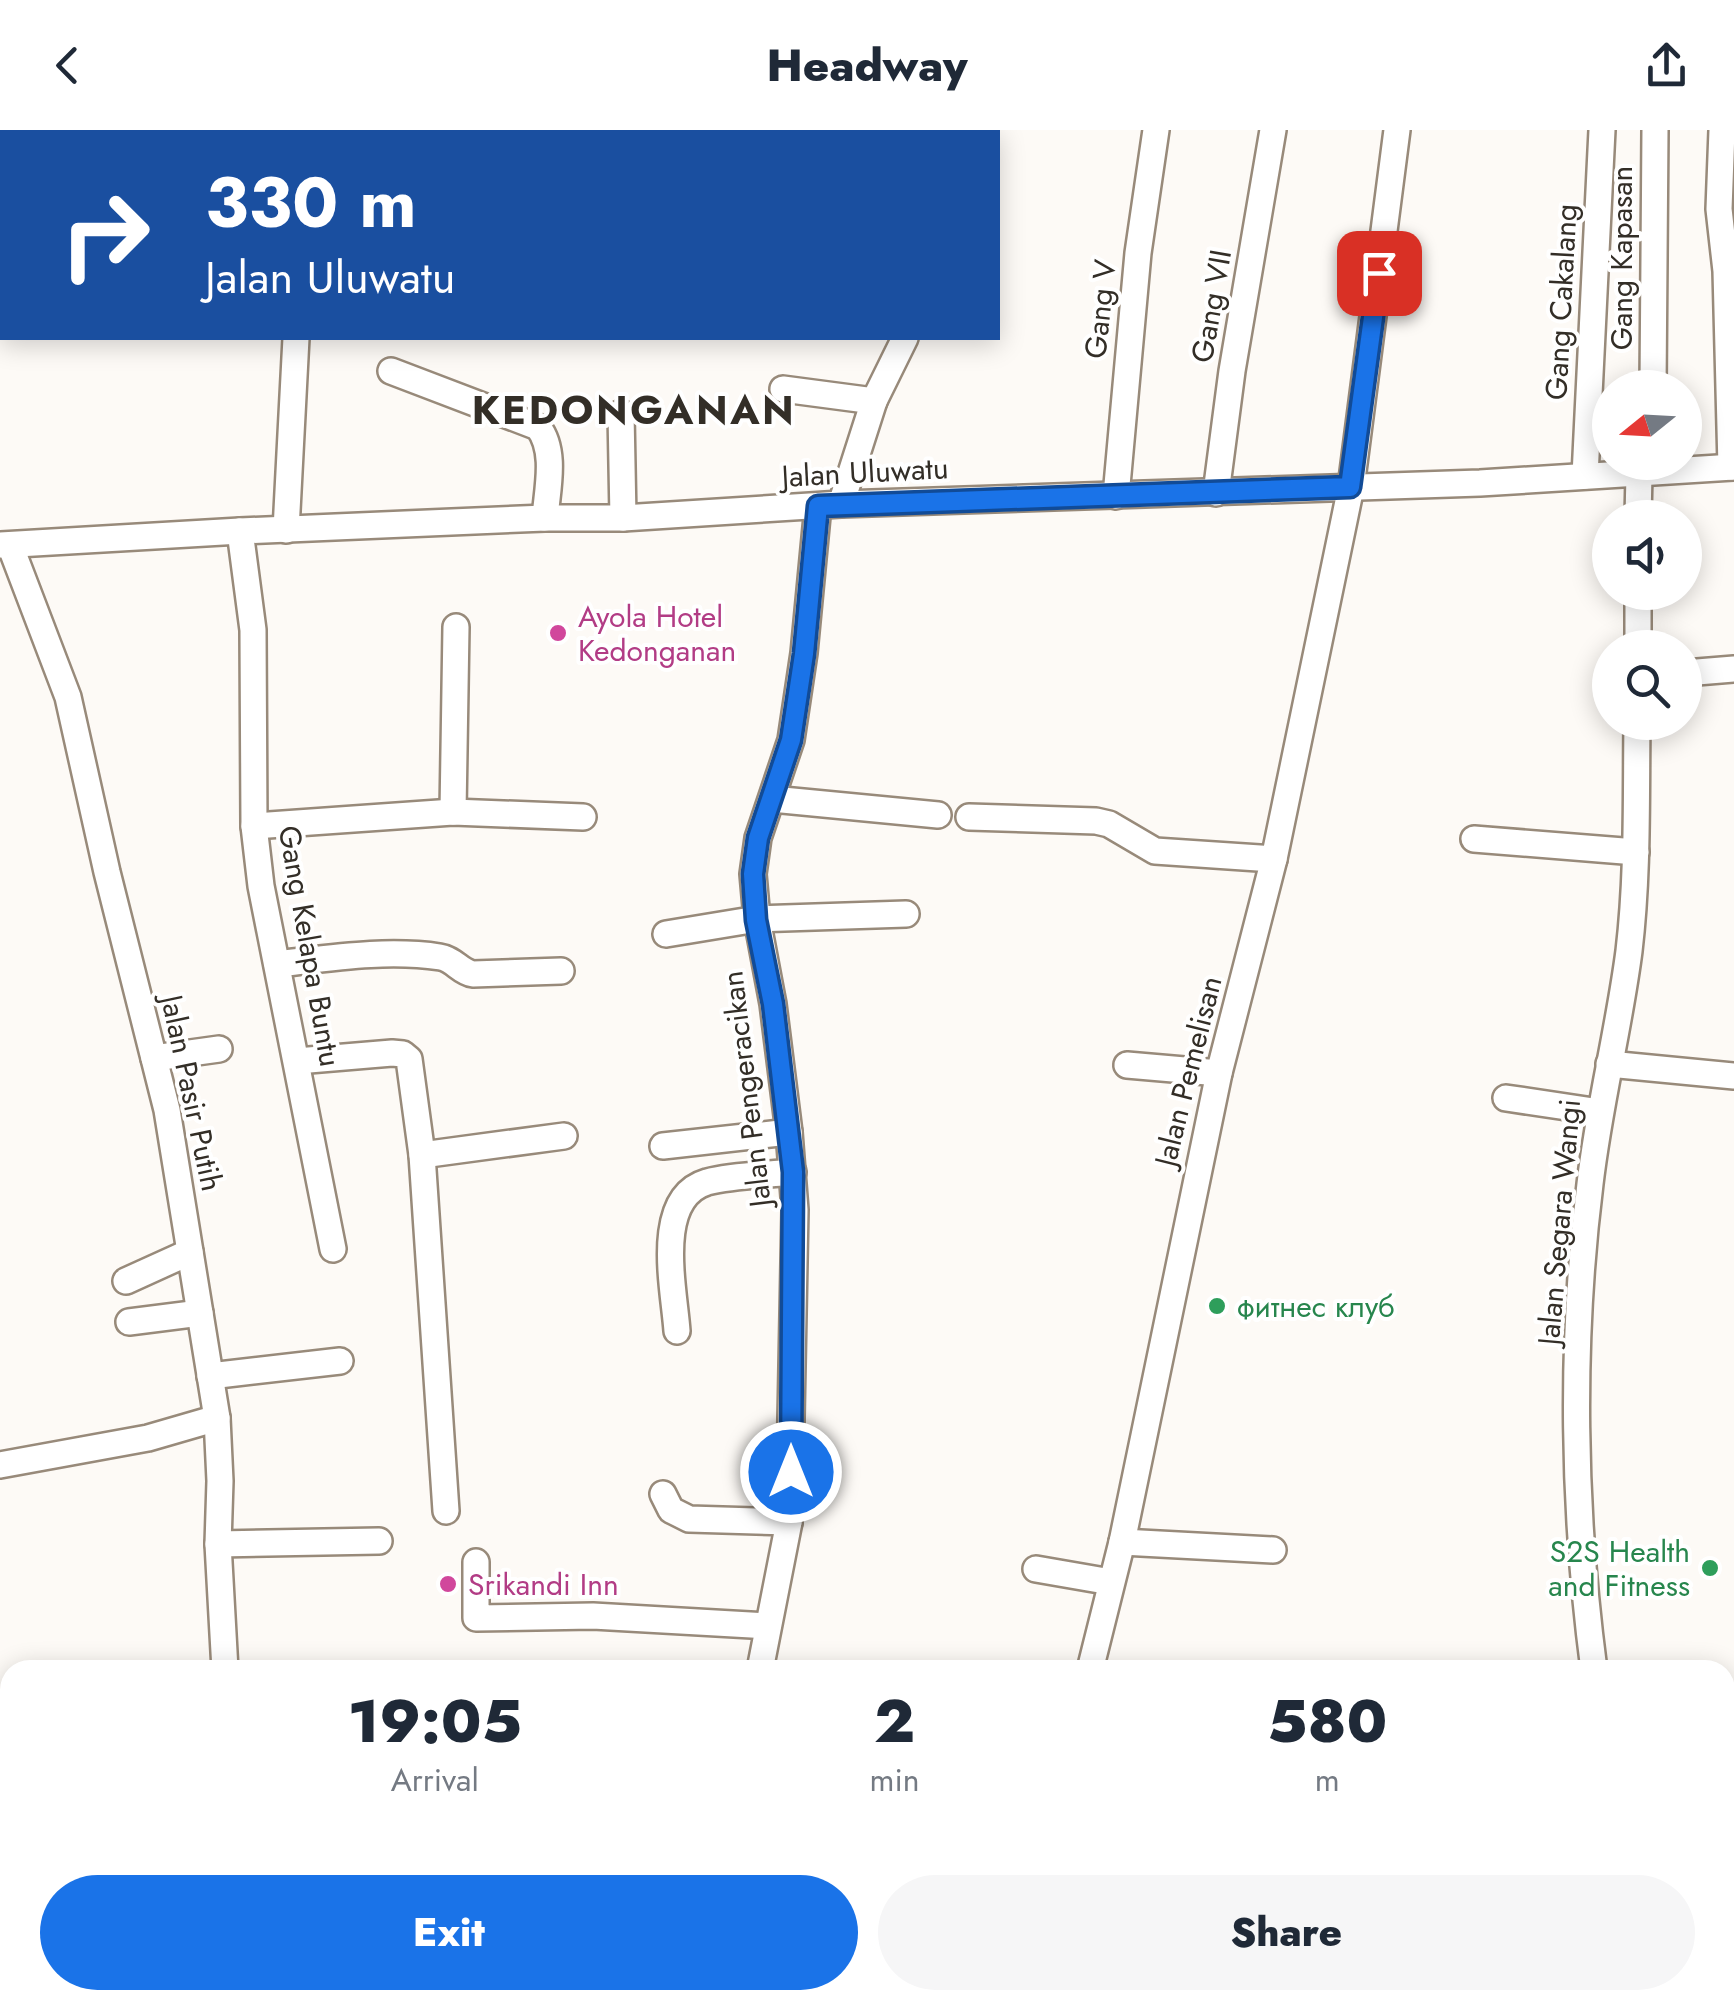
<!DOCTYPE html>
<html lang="en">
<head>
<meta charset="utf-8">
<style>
  :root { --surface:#fff; --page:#f6f6f7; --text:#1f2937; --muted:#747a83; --accent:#1a73e8 }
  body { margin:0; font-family:Jost,sans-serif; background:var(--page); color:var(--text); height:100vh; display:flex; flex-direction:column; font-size:38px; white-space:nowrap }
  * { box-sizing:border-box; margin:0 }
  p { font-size:32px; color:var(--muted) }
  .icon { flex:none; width:55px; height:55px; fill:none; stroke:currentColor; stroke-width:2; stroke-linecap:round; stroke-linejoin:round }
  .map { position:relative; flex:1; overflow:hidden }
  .sheet { position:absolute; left:0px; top:1530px; width:1735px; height:350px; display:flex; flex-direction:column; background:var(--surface); border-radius:30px 30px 0 0; box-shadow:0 5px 25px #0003 }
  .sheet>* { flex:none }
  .banner { position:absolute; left:0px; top:0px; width:1000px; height:210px; box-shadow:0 5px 25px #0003; background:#1a4fa0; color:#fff; overflow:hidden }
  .needle { width:65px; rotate:252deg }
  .tools { position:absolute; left:1592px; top:240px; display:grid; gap:20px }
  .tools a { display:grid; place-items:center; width:110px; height:110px; border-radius:50%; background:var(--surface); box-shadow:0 5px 25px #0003; font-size:50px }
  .pin { position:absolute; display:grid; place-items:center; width:85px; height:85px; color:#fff; margin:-42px; border-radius:20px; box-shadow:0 5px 15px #0006 }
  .me { position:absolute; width:110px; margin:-55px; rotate:0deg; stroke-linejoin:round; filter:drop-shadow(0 0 8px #0008) }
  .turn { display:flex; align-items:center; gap:35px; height:210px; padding:0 40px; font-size:45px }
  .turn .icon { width:130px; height:130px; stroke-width:2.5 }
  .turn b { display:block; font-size:70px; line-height:85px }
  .eta { display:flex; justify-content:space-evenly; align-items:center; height:170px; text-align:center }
  .eta b { font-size:60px; font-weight:800; line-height:70px }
  .primary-button { display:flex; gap:20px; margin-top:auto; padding:20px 40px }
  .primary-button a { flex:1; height:115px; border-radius:60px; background:var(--accent); color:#fff; font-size:40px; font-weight:800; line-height:115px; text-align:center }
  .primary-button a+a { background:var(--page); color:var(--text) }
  header { display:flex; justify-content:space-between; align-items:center; height:130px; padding:0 40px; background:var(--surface); font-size:45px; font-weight:800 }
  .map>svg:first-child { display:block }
</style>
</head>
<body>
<header><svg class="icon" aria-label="back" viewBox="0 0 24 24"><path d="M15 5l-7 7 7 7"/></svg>Headway<svg class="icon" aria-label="share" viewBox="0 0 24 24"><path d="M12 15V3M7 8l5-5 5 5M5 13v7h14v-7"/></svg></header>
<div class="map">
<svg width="1734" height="1880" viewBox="0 0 1734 1880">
  <rect width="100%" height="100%" fill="#fdfaf6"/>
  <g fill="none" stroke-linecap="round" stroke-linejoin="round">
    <g stroke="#988a7a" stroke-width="30">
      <g id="minor">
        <polyline points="146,0 146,2"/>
        <polyline points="1722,0 1719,79 1726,141 1731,337"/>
        <polyline points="389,2 390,0"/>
        <polyline points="582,2 582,0"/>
        <polyline points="975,2 975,0"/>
        <path d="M391 241 538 297C557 321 547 360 545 388"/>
        <polyline points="1653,258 1655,0"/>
        <polyline points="783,259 874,271"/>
        <polyline points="621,283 623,388"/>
        <polyline points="1585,346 1602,0"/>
        <polyline points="1216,363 1232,241 1273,0"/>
        <polyline points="1116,366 1138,123 1156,0"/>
        <polyline points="841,374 874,271 905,208"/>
        <polyline points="1638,388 1639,344"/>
        <polyline points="286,400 296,208"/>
        <polyline points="240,401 253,500 254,696 261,756 333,1119"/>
        <polyline points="0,415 240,401 545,388 623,388 841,374 1480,353 1734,337"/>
        <polyline points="10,415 68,567 107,742 167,980 217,1288 220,1351 218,1414 225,1540"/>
        <polyline points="1638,518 1638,462"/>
        <polyline points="1685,543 1734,539"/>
        <polyline points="772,669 938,685"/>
        <polyline points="453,682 456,497"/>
        <polyline points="969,687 1096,691 1109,694 1155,721 1274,729"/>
        <polyline points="254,696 453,682 583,687"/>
        <polyline points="1474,709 1636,722"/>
        <polyline points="666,804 757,789 906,784"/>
        <path d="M277 834C331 828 386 819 440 827 454 829 460 842 473 844L561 841"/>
        <polyline points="154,928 219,919"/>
        <polyline points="297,931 392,923 403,924 409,929 422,1025 446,1381"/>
        <polyline points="1609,934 1734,946"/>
        <polyline points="1127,935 1219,943"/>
        <polyline points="1506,968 1600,982"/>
        <polyline points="663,1016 789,1002"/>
        <polyline points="422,1025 564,1006"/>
        <polyline points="126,1151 190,1122"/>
        <polyline points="129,1192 200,1183"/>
        <path d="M677 1201C674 1158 653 1068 707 1052 734 1045 765 1045 793 1042"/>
        <polyline points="210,1246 340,1231"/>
        <polyline points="0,1335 148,1308 217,1288"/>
        <polyline points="663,1364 671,1380 689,1389 789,1392"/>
        <polyline points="1122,1412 1273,1420"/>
        <polyline points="218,1414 379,1411"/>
        <polyline points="476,1432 476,1488 593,1486 768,1496"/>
        <polyline points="1036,1439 1111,1452"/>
        <polyline points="760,1540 789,1392 795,1080 789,1002 773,874 757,789 753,744 758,708 791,610 804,523 818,376"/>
        <polyline points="1090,1540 1122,1412 1219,943 1274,729 1351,357 1397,0"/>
        <path d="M1594 1540C1573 1381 1570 1213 1590 1054 1599 975 1619 899 1629 821 1638 745 1636 668 1637 592"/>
        <polyline points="1725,1719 1734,1717"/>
        <polyline points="1725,1861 1734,1859"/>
        <polyline points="251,1870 252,1880"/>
        <polyline points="690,1870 691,1880"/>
        <polyline points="1051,1880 1051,1870"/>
        <polyline points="1628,1880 1681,1870"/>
      </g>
    </g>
    <use href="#minor" stroke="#fff" stroke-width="25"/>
  </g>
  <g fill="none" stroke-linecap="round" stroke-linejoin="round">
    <g stroke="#114b97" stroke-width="25">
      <polyline id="route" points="791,1342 793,1042 773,874 756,790 753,744 758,708 791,610 804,524 818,376 1350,357 1379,143"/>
    </g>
    <use href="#route" stroke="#1a73e8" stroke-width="18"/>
  </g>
  <g fill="#d1479c" stroke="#fff" stroke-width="4">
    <circle cx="558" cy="503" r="10"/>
    <circle cx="448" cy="1454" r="10"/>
  </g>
  <g fill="#2e9e5b" stroke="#fff" stroke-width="4">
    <circle cx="1217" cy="1176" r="10"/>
    <circle cx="1710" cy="1438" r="10"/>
  </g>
  <g text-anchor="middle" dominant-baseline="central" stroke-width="8" stroke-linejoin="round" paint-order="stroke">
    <g font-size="30" fill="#332e27" stroke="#fff">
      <text transform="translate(1621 128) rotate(-90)">Gang Kapasan</text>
      <text transform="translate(1561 172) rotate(-87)">Gang Cakalang</text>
      <text transform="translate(1211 176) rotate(-80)">Gang VII</text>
      <text transform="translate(1100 179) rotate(-84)">Gang V</text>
      <text transform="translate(865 342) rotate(-3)">Jalan Uluwatu</text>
      <text transform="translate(310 816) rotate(80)">Gang Kelapa Buntu</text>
      <text transform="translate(1188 941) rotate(-76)">Jalan Pemelisan</text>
      <text transform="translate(746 959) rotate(-97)">Jalan Pengeracikan</text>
      <text transform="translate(192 963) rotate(78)">Jalan Pasir Putih</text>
      <text transform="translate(1559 1092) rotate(-85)">Jalan Segara Wangi</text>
    </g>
    <g font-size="30" fill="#b23c85" stroke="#fff" text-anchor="start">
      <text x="578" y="486">Ayola Hotel<tspan x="578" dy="34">Kedonganan</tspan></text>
      <text x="468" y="1454">Srikandi Inn</text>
    </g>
    <g font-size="30" fill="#27864d" stroke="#fff" text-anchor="start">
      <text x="1237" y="1176">фитнес клуб</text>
      <text x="1690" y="1421" text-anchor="end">S2S Health<tspan x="1690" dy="34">and Fitness</tspan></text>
    </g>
    <g font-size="40" font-weight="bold" letter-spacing="2.5" fill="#332e27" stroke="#fff">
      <text x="634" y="280">KEDONGANAN</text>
    </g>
  </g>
</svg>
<div class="tools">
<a><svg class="needle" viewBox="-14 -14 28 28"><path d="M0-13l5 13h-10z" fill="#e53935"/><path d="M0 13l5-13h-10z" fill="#747a83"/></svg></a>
<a><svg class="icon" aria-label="sound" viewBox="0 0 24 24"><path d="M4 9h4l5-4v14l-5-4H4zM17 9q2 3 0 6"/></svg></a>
<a><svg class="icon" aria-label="search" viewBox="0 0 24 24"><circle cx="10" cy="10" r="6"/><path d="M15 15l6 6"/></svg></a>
</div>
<div class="pin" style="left:1379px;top:143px;background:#d93025"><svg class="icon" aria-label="arrive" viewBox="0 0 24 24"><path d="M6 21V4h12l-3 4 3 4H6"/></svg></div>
<svg class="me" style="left:791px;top:1342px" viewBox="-20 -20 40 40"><circle r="17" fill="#1a73e8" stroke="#fff" stroke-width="3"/><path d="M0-11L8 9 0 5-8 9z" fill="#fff"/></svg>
<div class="banner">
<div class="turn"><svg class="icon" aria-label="right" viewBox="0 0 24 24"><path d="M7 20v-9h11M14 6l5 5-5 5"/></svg><div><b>330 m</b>Jalan Uluwatu</div></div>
</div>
<section class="sheet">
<div class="eta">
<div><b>19:05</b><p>Arrival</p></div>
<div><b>2</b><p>min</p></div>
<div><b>580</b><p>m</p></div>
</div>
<div class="primary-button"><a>Exit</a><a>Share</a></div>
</section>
</div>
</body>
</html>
